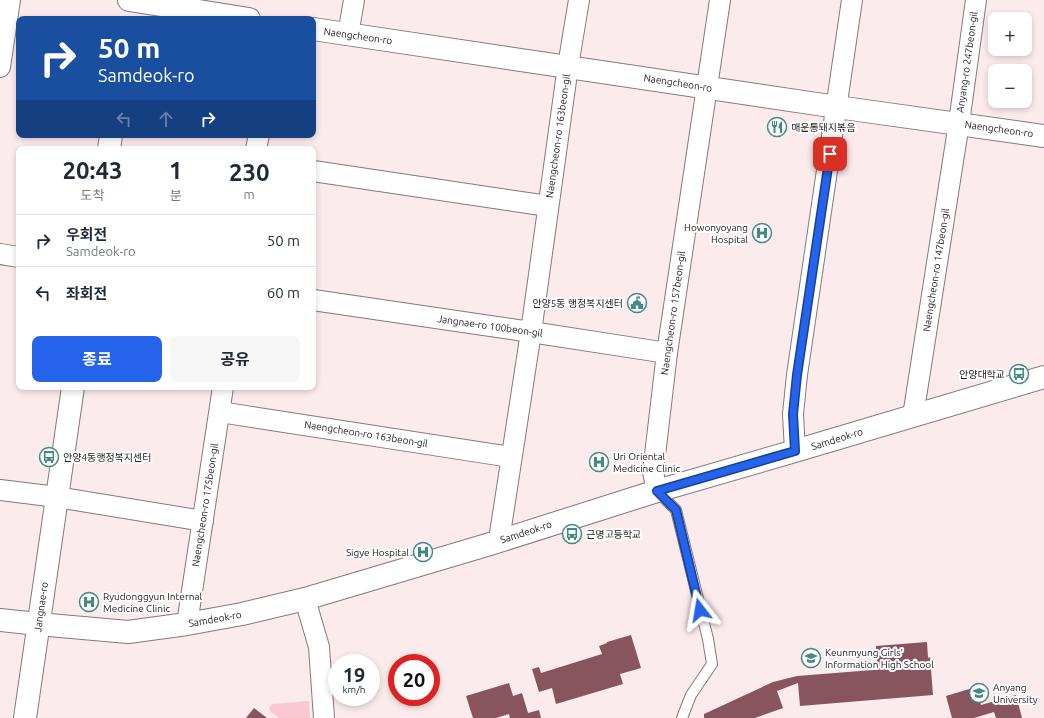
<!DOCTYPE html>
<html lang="ko">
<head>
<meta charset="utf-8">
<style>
  :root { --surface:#fff; --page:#f6f6f7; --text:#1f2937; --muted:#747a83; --line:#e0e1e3; --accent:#2563eb }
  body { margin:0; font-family:Ubuntu,"Noto Sans KR",sans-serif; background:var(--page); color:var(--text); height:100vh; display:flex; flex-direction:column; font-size:15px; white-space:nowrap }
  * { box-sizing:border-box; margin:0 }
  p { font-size:13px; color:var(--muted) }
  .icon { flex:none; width:22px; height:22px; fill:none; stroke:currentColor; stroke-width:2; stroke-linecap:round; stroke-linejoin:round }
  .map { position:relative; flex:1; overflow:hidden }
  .side { position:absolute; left:16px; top:146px; width:300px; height:244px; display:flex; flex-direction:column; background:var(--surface); border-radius:8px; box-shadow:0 2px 6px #0003 }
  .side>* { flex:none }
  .banner { position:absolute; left:16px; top:16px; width:300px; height:122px; border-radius:8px; box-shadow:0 2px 6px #0003; background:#1a4fa0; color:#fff; overflow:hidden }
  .buttons { position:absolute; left:988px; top:12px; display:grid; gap:8px }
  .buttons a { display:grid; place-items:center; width:44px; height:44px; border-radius:8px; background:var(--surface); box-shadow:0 2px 6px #0003; font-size:20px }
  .speed { position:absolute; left:328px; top:654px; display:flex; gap:8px; font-size:20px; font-weight:700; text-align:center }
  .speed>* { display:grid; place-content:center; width:52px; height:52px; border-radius:50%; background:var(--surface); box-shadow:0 2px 6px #0003; line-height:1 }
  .speed small { font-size:10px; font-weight:400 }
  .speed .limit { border:6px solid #d22; background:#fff; color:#111 }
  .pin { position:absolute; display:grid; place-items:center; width:34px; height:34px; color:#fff; margin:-17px; border-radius:8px; box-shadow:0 2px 6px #0006 }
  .me { position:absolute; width:44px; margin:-22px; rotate:346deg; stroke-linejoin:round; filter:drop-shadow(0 0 3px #0008) }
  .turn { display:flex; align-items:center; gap:14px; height:84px; padding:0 16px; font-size:18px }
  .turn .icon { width:52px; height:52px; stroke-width:2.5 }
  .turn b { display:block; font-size:28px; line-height:34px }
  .lanes { display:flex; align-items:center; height:38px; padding:0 16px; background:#0003; justify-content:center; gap:20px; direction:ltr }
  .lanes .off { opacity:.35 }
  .eta { display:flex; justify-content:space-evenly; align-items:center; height:68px; text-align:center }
  .eta b { font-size:24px; font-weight:700; line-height:28px }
  .cta { display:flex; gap:8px; margin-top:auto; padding:8px 16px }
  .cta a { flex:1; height:46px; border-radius:8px; background:var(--accent); color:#fff; font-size:16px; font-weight:700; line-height:46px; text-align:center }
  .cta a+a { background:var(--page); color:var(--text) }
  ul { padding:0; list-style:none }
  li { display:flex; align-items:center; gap:12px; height:52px; padding:0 16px; border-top:1px solid var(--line) }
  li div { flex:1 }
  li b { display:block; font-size:15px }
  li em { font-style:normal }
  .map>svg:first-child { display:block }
</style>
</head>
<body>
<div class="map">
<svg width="1044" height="718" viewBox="0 0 1044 718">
  <rect width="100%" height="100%" fill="#fbebed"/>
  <polygon fill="#f9c8d0" points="309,701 310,718 279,718 271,712 269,709 271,705 273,704"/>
  <g fill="#88555f">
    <polygon points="631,635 641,668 620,674 623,684 556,704 552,688 539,692 532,669 539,667 541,673 602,654 599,646 607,643 607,642"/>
    <polygon points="927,642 928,658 930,657 933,695 800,706 798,683 777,691 783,708 755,718 704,718 704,714 773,682 797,676 873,670 877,665 876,646"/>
    <polygon points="509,683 513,696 522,693 528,713 539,710 541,718 510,718 509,714 496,718 473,718 466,696"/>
    <polygon points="976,687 981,705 1016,695 1022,718 996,718 994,712 974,718 952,718 946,696"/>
    <polygon points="254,708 267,718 246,718"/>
  </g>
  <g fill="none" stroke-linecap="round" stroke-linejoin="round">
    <g stroke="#86787a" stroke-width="12">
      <polyline id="service" points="657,491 676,510 708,639 712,664 691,695 682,718"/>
    </g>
    <g stroke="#86787a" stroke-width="22">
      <g id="minor">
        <polyline points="348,35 354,0"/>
        <polyline points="0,67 10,0"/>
        <polyline points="256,149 259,135"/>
        <polyline points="313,171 548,206"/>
        <polyline points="0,254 19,257"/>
        <polyline points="313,300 531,332 667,353"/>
        <polyline points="220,412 511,457"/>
        <polyline points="913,416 959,123 976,0"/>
        <polyline points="795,451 793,414 797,375 852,0"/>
        <polyline points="0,490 57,497 203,521"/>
        <polyline points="657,491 653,472 667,353 720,0"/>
        <polyline points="499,540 531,332 568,66 579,0"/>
        <polyline points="305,599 319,647 324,718"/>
        <polyline points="187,624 223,387"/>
      </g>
    </g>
    <g stroke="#86787a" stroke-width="24">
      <g id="tertiary">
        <polyline points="129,0 249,19"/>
        <polyline points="313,29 837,107 1044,136"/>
        <polyline points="109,149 111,135"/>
        <polyline points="0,620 38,624 128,632 187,624 242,614 305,599 490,544 657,491 795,451 1044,377"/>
        <polyline points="25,718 73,387"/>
      </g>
    </g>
    <use href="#service" stroke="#fff" stroke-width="10"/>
    <use href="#minor" stroke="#fff" stroke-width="20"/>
    <use href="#tertiary" stroke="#fff" stroke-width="22"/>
  </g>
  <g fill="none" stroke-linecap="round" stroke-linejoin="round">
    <g stroke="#184099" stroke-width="10">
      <polyline id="route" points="700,610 676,510 657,491 795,451 793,414 797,375 830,154"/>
    </g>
    <use href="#route" stroke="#2563eb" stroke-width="7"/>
  </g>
  <defs>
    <g id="restaurant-ring" transform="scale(1)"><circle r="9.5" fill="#fdfdfd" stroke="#438a83" stroke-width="1.5"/><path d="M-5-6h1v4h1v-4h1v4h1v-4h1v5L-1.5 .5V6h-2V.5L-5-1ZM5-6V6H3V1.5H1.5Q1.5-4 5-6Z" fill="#438a83"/></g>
    <g id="hospital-ring" transform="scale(1)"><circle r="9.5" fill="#fdfdfd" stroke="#438a83" stroke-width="1.5"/><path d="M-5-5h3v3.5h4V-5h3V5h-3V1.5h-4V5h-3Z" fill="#438a83"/></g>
    <g id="civic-ring" transform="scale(1)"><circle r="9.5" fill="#fdfdfd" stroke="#438a83" stroke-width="1.5"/><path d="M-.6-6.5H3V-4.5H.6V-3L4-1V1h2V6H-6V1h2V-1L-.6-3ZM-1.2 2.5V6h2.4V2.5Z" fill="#438a83"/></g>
    <g id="bus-ring" transform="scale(1)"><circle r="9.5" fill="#fdfdfd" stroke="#438a83" stroke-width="1.5"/><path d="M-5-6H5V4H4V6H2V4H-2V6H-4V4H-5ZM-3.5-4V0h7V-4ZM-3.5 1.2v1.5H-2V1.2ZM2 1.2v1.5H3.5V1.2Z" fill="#438a83"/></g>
    <g id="school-ring" transform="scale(1)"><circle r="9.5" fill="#fdfdfd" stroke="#438a83" stroke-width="1.5"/><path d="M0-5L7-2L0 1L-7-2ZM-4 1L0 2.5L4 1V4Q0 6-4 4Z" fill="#438a83"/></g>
    <g id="university-ring" transform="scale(1)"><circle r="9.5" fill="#fdfdfd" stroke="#438a83" stroke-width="1.5"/><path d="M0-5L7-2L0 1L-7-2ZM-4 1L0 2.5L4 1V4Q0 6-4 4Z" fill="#438a83"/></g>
  </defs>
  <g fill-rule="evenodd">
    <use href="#restaurant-ring" x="777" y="127"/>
    <use href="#hospital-ring" x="762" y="233"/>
    <use href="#civic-ring" x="637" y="303"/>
    <use href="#bus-ring" x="1019" y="374"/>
    <use href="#bus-ring" x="49" y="457"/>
    <use href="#hospital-ring" x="599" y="462"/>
    <use href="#bus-ring" x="572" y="534"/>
    <use href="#hospital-ring" x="423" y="552"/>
    <use href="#hospital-ring" x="89" y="602"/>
    <use href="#school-ring" x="811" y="658"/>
    <use href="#university-ring" x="979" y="693"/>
  </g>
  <g text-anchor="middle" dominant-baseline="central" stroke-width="4" stroke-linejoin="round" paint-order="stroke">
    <g font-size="10" fill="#272122" stroke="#fdfdfd">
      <text transform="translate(358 36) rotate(8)">Naengcheon-ro</text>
      <text transform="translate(967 62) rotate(-82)">Anyang-ro 247beon-gil</text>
      <text transform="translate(678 83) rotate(9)">Naengcheon-ro</text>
      <text transform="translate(999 129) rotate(8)">Naengcheon-ro</text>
      <text transform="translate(558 136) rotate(-82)">Naengcheon-ro 163beon-gil</text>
      <text transform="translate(936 270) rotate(-81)">Naengcheon-ro 147beon-gil</text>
      <text transform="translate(673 313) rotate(-82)">Naengcheon-ro 157beon-gil</text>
      <text transform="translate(490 326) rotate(8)">Jangnae-ro 100beon-gil</text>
      <text transform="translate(366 434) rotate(9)">Naengcheon-ro 163beon-gil</text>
      <text transform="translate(837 439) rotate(-17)">Samdeok-ro</text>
      <text transform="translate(205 505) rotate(-81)">Naengcheon-ro 175beon-gil</text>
      <text transform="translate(526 532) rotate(-18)">Samdeok-ro</text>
      <text transform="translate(41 607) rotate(-82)">Jangnae-ro</text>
      <text transform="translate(215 619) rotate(-10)">Samdeok-ro</text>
    </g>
    <g font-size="10" fill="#272122" stroke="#fdfdfd" text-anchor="start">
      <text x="791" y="127">매운통돼지볶음</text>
      <text x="748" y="227" text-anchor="end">Howonyoyang<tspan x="748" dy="12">Hospital</tspan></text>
      <text x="623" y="303" text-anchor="end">안양5동 행정복지센터</text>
      <text x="1005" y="374" text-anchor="end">안양대학교</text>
      <text x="613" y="456">Uri Oriental<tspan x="613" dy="12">Medicine Clinic</tspan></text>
      <text x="63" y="457">안양4동행정복지센터</text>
      <text x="586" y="534">근명고등학교</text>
      <text x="409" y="552" text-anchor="end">Sigye Hospital</text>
      <text x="103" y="596">Ryudonggyun Internal<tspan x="103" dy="12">Medicine Clinic</tspan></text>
      <text x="825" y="652">Keunmyung Girls'<tspan x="825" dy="12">Information High School</tspan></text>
      <text x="993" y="687">Anyang<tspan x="993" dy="12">University</tspan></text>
    </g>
  </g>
</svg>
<div class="buttons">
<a>+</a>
<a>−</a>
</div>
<div class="speed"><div>19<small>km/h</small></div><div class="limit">20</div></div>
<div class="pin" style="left:830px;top:154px;background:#d93025"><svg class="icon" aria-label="arrive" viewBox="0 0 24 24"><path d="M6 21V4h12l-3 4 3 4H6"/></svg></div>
<svg class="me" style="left:700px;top:610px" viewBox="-20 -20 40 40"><path d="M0-17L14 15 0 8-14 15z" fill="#2563eb" stroke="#fff" stroke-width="4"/></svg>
<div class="banner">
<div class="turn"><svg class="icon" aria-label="right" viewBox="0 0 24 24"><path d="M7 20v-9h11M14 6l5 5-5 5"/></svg><div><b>50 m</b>Samdeok-ro</div></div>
<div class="lanes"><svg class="icon off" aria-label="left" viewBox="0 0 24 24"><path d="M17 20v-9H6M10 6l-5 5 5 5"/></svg><svg class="icon off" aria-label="ahead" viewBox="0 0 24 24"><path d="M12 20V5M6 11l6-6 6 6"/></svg><svg class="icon" aria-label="right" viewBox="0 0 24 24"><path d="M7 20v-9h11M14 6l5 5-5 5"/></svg></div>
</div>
<section class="side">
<div class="eta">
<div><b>20:43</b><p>도착</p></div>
<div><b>1</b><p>분</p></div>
<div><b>230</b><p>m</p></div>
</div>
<ul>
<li><svg class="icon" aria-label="right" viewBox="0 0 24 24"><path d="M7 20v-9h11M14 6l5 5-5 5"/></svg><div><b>우회전</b><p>Samdeok-ro</p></div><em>50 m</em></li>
<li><svg class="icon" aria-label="left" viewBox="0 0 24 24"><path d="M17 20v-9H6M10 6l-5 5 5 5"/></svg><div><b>좌회전</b></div><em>60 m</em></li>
</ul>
<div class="cta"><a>종료</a><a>공유</a></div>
</section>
</div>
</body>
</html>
